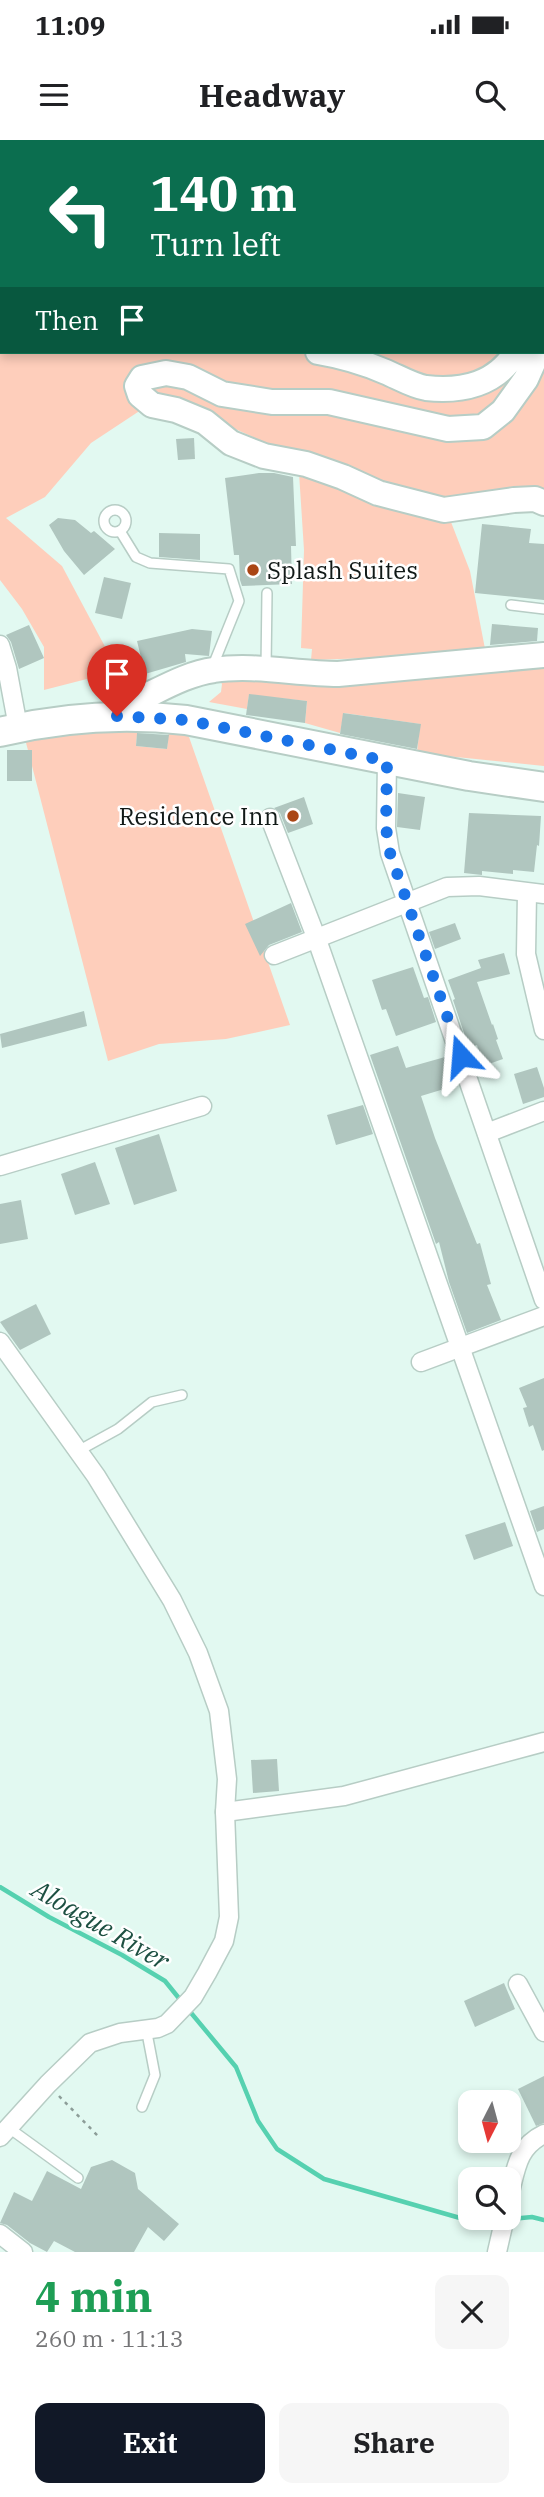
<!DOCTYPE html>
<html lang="en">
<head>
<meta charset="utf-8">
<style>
  :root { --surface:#fff; --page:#f6f6f6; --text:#202124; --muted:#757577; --accent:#111827 }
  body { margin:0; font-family:"IBM Plex Serif",serif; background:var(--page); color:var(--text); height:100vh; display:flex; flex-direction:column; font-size:26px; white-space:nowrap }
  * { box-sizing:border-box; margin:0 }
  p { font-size:23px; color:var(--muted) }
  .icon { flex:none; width:38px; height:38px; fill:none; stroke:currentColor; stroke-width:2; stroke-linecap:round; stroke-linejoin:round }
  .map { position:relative; height:2112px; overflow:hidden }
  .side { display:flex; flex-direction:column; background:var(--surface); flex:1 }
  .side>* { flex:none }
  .top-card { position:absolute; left:0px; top:0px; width:544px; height:214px; box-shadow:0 4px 10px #0003; background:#0b6e4f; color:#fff; overflow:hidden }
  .needle { width:46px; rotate:186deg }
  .controls { position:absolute; left:458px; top:1950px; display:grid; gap:14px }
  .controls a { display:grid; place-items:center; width:63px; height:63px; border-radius:14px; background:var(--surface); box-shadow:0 4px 10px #0003; font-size:35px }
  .pin { position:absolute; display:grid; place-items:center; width:60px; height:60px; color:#fff; margin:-72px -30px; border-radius:50% 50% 50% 0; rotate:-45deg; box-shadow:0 0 7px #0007 }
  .pin .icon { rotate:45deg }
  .me { position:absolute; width:77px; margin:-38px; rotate:341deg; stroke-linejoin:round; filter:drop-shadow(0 0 5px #0008) }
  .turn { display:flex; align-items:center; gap:24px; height:147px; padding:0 35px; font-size:32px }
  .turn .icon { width:91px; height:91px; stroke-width:2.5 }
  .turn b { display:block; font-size:49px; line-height:60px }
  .then { display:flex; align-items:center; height:66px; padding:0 35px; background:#0003; gap:14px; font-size:26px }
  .round { display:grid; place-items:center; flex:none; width:74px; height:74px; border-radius:14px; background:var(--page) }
  .headline { display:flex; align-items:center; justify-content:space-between; height:119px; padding:0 35px }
  h1 { font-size:42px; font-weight:700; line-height:52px; color:#1e9e55 }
  .primary-button { display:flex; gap:14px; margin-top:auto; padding:14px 35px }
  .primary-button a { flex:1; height:80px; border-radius:14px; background:var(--accent); color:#fff; font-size:28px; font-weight:700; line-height:80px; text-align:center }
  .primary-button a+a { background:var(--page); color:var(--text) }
  .status { display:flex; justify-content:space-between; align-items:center; height:49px; padding:0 35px; background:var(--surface); direction:ltr }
  .status svg { height:19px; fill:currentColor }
  header { display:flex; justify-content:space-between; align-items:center; height:91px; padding:0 35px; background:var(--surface); font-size:32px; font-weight:700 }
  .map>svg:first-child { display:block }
</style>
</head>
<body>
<div class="status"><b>11:09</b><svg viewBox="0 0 49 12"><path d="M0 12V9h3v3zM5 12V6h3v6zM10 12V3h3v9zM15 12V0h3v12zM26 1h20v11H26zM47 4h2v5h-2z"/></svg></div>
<header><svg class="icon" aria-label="menu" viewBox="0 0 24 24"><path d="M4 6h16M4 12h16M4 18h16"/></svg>Headway<svg class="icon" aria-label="search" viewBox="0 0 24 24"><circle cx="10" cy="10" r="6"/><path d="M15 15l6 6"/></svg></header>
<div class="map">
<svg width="544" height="2112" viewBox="0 0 544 2112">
  <rect width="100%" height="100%" fill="#e2f9f1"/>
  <g fill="#fecebb" fill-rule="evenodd">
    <path d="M0 0H544V371L444 364 470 431 486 514 311 520 312 509 301 508 304 410 298 317 197 272 144 268 91 303 45 357 6 378 62 426 118 531 44 550V507L22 469 0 440ZM2 2H542V212H2Z"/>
    <polygon points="544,519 544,626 417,613 420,584 344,573 340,593 305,583 307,561 249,555 247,569 209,562 221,552 222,544 214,533"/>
    <polygon points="138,583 136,606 167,609 169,586 189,597 290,885 226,899 159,904 108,921 23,591"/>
  </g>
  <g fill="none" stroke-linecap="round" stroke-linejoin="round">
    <g stroke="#56d1b0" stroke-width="4.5">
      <polyline points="0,1747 49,1777 122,1815 165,1841 182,1862"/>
      <polyline points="187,1868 236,1927 258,1981 277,2009 324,2039 467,2080 498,2079"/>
      <polyline points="511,2079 532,2077 544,2080"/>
    </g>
  </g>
  <g fill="#b0c6bf">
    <polygon points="194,298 195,319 178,320 176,299"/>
    <polygon points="259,333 274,333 293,337 296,406 291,406 292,444 242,446 240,440 239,415 234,415 225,338"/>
    <polygon points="58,378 75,380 91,393 94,391 115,409 84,435 64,411 49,385"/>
    <polygon points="482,384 531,389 529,403 544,404 544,460 475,453"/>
    <polygon points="159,393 200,394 200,420 159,417"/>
    <polygon points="104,437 131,443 122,479 95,473"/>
    <polygon points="492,484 538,488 537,501 490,505"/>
    <polygon points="29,485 44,518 19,529 11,502 6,495"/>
    <polygon points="192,489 212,491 209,516 185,514 186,522 145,534 137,501"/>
    <polygon points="249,554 307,561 305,583 246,575"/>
    <polygon points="343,573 421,584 417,609 340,594"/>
    <polygon points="137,593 169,595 167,609 136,606"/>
    <rect x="7" y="610" width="25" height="31"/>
    <polygon points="398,653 425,657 420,690 397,687"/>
    <polygon points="304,657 313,684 288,693 280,673 274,668"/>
    <polygon points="469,673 541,676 539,706 537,705 534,732 513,730 513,734 482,731 482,735 464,733"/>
    <polygon points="291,763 302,792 269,805 260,816 245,784"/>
    <polygon points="455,783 461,799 435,809 429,792"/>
    <polygon points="504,813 510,834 477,842 492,885 493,884 498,899 496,900 503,919 483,926 477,905 469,908 453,860 455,859 448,840 481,828 478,820"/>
    <polygon points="413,827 424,858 428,857 436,882 396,896 386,869 382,870 372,840"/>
    <polygon points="84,871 87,886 2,908 0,894"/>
    <polygon points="398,906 406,928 445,917 454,946 421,956 435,998 477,1104 480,1103 491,1144 487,1145 501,1180 467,1193 449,1142 439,1102 436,1104 370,915"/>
    <polygon points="537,927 544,948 544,957 523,964 514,934"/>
    <polygon points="363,965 373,994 336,1005 327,975"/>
    <polygon points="159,994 177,1051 134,1065 115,1008"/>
    <polygon points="95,1022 110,1064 75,1075 61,1034"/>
    <polygon points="21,1060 28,1099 0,1104 0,1064"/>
    <polygon points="36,1164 51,1194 20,1210 0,1182"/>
    <polygon points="544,1238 544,1310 542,1311 533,1285 529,1287 523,1268 527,1267 519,1248"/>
    <polygon points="544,1366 544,1389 537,1392 530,1371"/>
    <polygon points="505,1382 513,1406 474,1420 465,1395"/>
    <polygon points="277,1619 279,1651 253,1653 251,1620"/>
    <polygon points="504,1843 515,1869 475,1887 464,1861"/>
    <polygon points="544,1936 544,1983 536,1986 518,1949"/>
    <polygon points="112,2020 135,2033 138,2049 179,2084 164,2101 148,2087 134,2112 75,2112 54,2101 47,2112 30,2103 7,2085 0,2083 14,2052 32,2061 47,2031 81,2049 91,2027"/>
  </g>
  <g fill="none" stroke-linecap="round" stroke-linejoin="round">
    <g stroke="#b7cdc5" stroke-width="12">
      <g id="lane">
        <circle cx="115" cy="381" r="11"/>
        <polyline points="120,391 136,417 150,423 229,429 239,461 212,528"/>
        <polyline points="511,465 544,469"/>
        <polyline points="266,528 267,453"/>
        <polyline points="78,1311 118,1289 152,1262 182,1255"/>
        <polyline points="142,1967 155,1935 146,1888"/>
        <polyline points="9,1988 78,2038"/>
      </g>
    </g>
    <g stroke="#b7cdc5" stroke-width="21">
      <g id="street">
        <polyline points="0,505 7,528 18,587"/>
        <polyline points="387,621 386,688 390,713 544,1160"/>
        <polyline points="270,678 316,797 544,1446"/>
        <polyline points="527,753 526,814 544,890"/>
        <polyline points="274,815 447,747 479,746 544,754"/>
        <polyline points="487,993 544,971"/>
        <polyline points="0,1026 202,966"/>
        <polyline points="0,1202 96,1336 172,1460 198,1513 219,1571 227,1639 225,1672 229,1777 224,1801 207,1833 193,1857 167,1884 158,1888 120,1893 90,1903 48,1944 0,1997"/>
        <polyline points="421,1222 544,1176"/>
        <polyline points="225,1672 344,1656 544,1602"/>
        <polyline points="518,1844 544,1892"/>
        <path d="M509 2056C516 2029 517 2007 544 1994"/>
        <polyline points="0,2094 23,2112"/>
        <polyline points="497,2112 505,2077"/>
      </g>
    </g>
    <g stroke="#b7cdc5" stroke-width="28">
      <g id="secondary">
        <polyline points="137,0 137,2"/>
        <path d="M318 212C342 216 363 222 386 232 398 237 413 246 426 248 464 252 496 244 516 212"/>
        <polyline points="538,212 526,239 503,271 483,287 448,289 329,262 272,262 222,254 188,237 166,233 142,238 137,246 140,255 152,265 176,270 205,282 231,303 264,316 306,324 343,337 378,353 444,370 514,360 535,359 544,363"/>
        <path d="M141 576 144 557C165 547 190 533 214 530 254 524 297 534 338 534L544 515"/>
      </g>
    </g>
    <g stroke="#b7cdc5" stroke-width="32">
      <path id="primary" d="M0 592C62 577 122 573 186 580L469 636 544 647"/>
    </g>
    <polyline stroke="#8c9d98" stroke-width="2.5" stroke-dasharray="3.5 5" stroke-linecap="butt" points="59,1956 98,1996"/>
    <use href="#lane" stroke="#fff" stroke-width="9"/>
    <use href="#street" stroke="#fff" stroke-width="18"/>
    <use href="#secondary" stroke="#fff" stroke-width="24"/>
    <use href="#primary" stroke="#fff" stroke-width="28"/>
  </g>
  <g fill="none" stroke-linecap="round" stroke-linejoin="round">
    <polyline stroke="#1a73e8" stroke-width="12" stroke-dasharray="0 21.6" points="117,576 186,580 387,621 386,688 390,713 461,916"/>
  </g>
  <g fill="#aa4615" stroke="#fff" stroke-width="2.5">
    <circle cx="253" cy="430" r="7"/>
    <circle cx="293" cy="676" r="7"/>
  </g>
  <g text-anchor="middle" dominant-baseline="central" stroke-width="5" stroke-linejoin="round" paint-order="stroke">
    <g font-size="24" fill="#111917" stroke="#fff" text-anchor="start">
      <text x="267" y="430">Splash Suites</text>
      <text x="279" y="676" text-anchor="end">Residence Inn</text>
    </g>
    <g font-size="26" font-style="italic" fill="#1d5042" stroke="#fff">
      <text transform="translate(101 1784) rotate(30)">Aloague River</text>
    </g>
  </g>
</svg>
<div class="controls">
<a><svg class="needle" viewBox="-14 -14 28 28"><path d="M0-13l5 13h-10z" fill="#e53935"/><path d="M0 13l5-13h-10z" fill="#757577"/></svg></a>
<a><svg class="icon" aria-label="search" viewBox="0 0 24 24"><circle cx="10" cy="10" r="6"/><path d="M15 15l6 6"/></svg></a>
</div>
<div class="pin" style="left:117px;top:576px;background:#d93025"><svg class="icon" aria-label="arrive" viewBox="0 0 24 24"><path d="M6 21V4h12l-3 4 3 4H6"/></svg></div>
<svg class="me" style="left:461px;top:916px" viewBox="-20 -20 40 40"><path d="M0-17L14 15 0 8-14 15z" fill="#1a73e8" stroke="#fff" stroke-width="4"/></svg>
<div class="top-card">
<div class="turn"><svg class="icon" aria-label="left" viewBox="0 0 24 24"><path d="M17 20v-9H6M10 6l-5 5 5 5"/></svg><div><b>140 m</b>Turn left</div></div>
<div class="then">Then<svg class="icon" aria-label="arrive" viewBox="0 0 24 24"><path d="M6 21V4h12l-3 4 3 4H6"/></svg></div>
</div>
</div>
<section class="side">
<div class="headline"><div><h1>4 min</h1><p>260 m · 11:13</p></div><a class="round"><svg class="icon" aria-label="close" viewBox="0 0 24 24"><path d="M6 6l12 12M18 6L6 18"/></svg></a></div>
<div class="primary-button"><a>Exit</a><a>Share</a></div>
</section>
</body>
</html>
